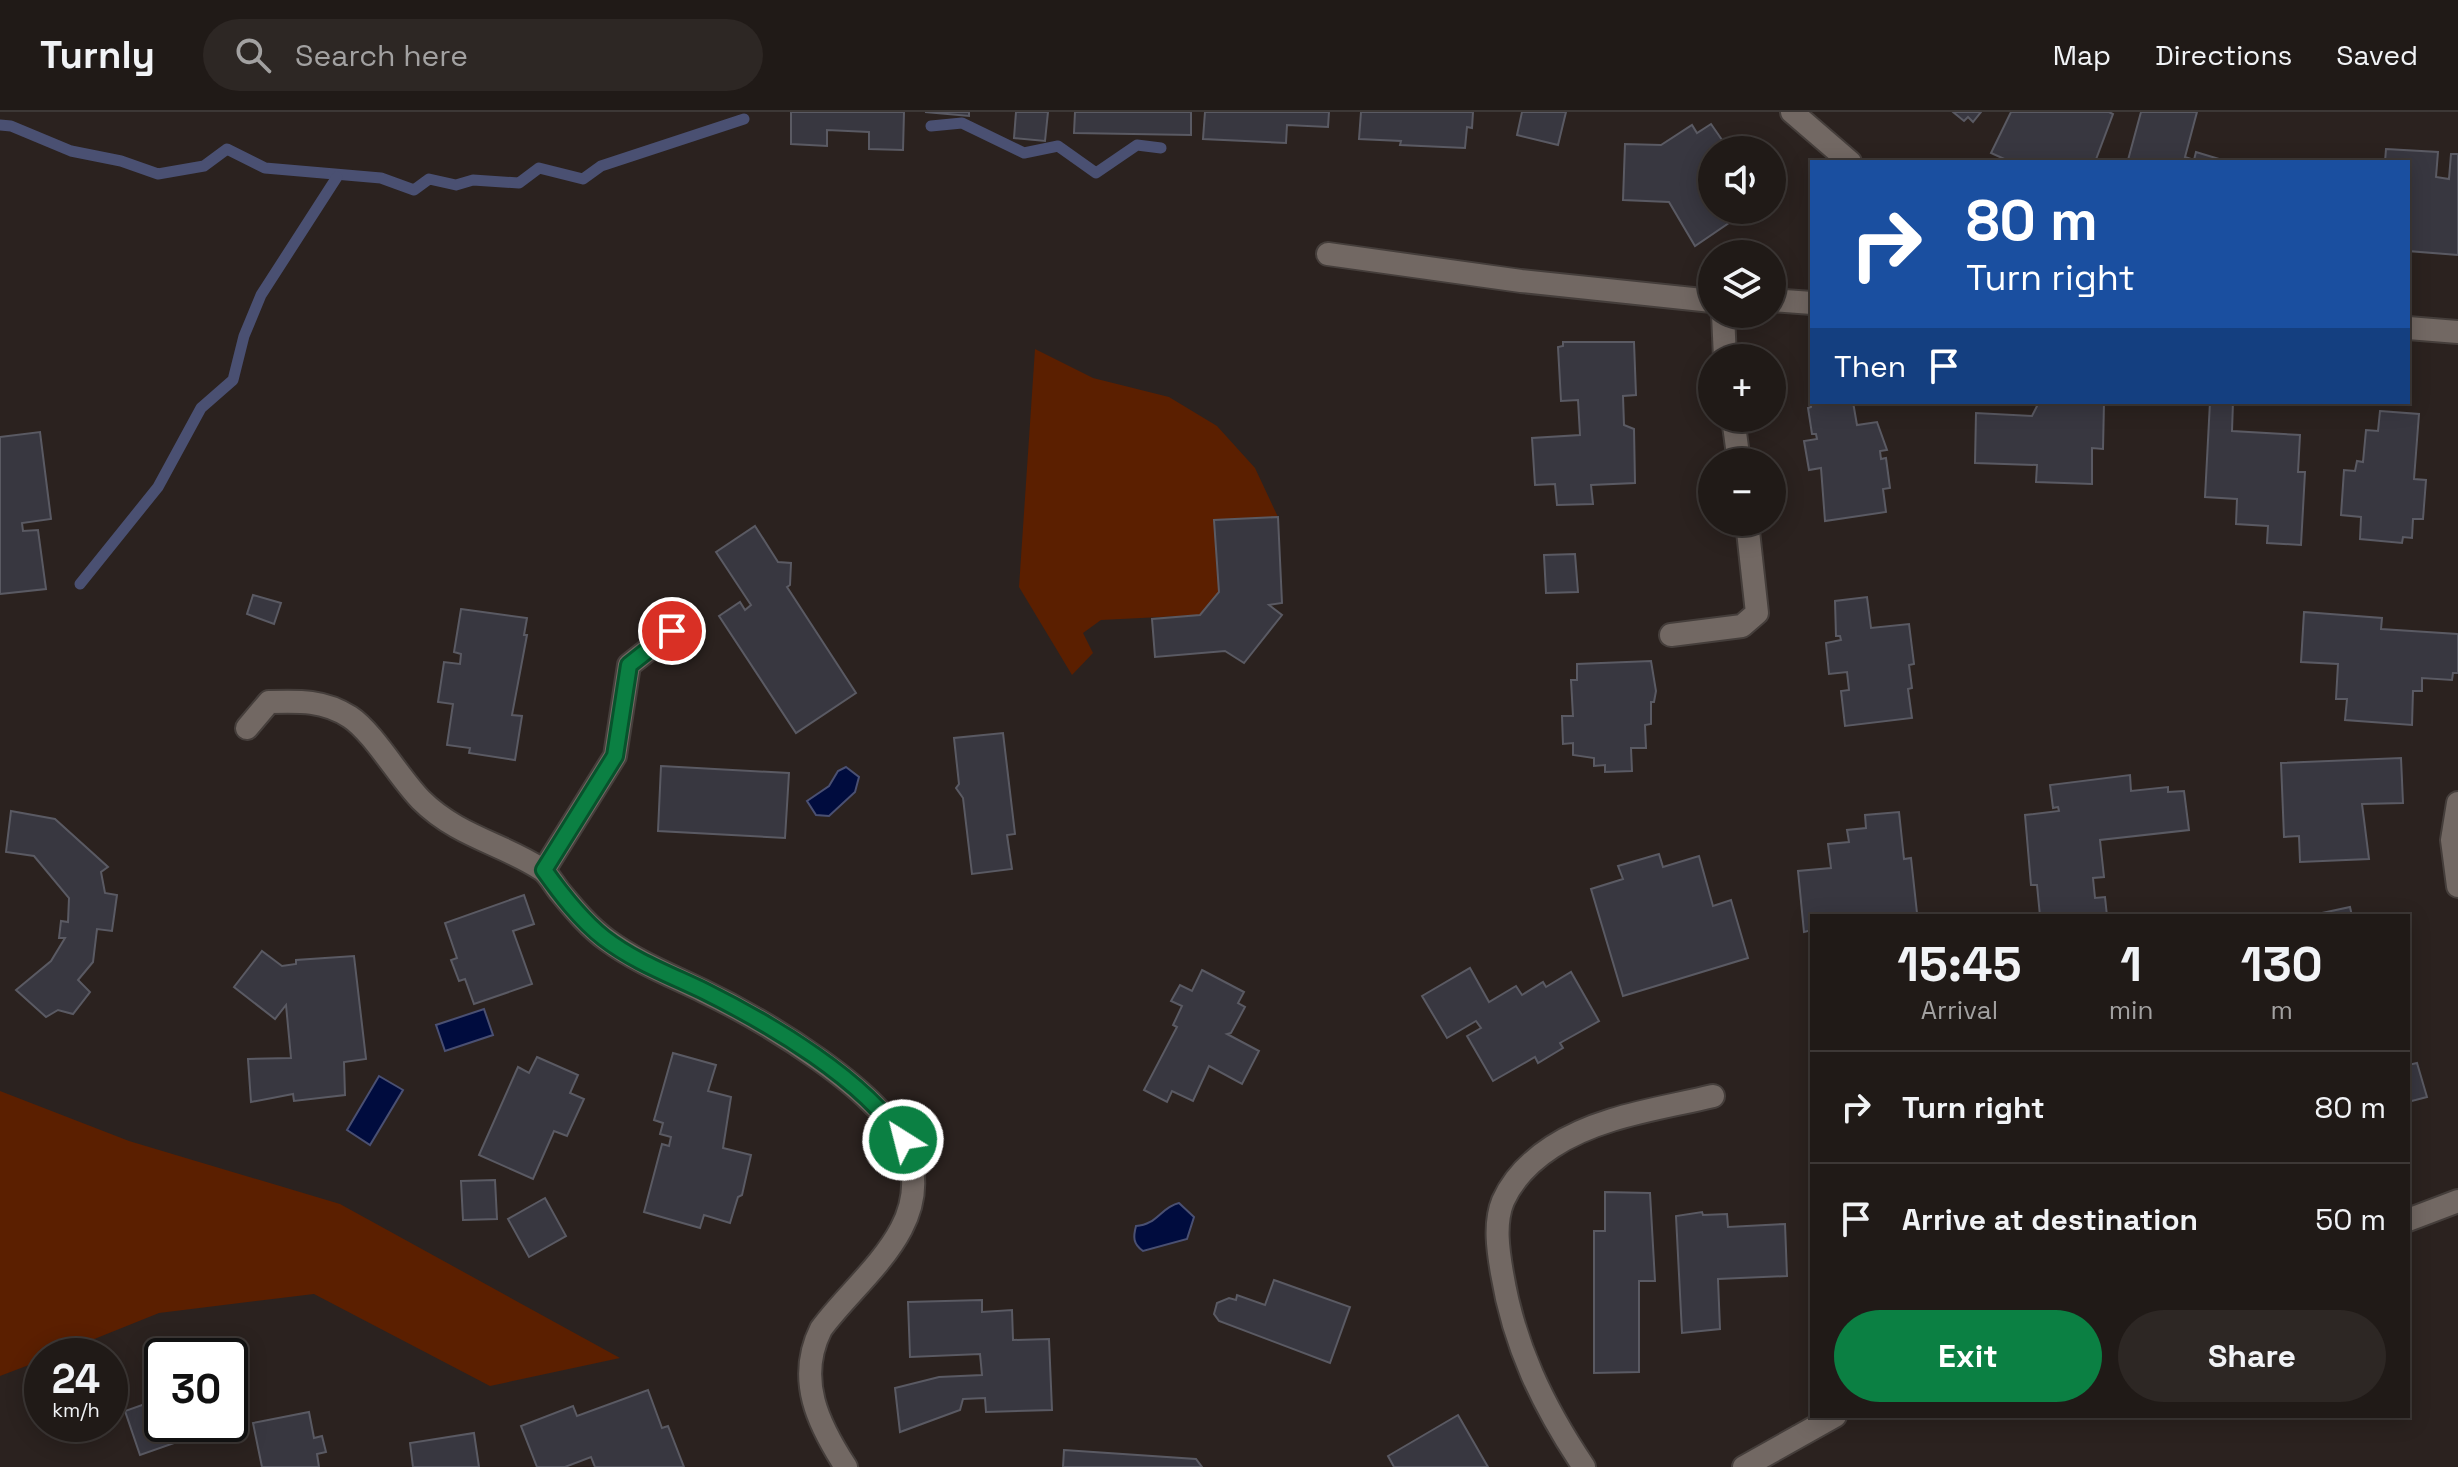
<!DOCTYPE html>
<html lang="en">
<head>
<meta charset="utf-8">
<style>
  :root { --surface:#201a17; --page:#2d2724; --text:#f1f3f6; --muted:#a2a1a1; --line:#3d3836; --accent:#0b8043 }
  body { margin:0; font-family:"Space Grotesk",sans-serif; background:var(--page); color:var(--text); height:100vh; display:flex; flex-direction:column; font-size:30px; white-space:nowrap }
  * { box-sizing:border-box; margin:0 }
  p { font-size:26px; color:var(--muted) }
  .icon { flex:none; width:44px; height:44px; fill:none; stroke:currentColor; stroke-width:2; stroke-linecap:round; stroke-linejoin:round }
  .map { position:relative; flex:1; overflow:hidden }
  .side { position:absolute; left:1810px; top:802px; width:600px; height:504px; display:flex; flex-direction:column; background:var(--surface); border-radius:0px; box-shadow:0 4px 20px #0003,0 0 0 2px var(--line) }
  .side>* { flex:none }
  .banner { position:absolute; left:1810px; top:48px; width:600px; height:244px; border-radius:0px; box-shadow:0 4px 20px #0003,0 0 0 2px var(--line); background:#1a4fa0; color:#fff; overflow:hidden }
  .fabs { position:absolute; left:1698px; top:24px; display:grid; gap:16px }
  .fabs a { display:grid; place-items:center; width:88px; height:88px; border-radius:50%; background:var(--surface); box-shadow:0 4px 20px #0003,0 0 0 2px var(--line); font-size:40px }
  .speed { position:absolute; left:24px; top:1226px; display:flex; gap:16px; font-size:40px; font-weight:700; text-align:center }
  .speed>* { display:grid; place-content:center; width:104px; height:104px; border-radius:50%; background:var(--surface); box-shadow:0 4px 20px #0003,0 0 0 2px var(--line); line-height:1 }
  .speed small { font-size:20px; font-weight:400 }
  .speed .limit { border:4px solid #111; border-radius:12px; background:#fff; color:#111 }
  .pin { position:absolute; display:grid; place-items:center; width:68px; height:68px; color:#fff; margin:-34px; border:4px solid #fff; border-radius:50%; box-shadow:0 2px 8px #0007 }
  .me { position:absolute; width:88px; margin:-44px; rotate:324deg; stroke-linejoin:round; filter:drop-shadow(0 0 6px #0008) }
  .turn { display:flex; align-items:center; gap:28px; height:168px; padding:0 24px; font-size:36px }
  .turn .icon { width:104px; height:104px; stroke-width:2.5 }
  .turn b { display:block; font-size:56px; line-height:68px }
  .then { display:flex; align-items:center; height:76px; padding:0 24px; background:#0003; gap:16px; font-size:30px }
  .eta { display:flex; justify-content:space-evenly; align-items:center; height:136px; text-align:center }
  .eta b { font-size:48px; font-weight:700; line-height:56px }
  .primary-button { display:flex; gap:16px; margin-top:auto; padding:16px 24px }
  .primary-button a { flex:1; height:92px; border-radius:48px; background:var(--accent); color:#fff; font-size:32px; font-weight:700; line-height:92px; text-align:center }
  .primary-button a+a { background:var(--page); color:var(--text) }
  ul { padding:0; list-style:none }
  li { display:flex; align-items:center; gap:24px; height:112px; padding:0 24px; border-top:2px solid var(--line) }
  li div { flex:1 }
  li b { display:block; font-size:30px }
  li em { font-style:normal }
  header { display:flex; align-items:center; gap:48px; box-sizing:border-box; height:112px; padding:0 40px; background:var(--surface); border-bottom:2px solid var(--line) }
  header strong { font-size:38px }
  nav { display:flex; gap:44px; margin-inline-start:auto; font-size:28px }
  .search { width:560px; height:72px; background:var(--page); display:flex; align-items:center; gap:20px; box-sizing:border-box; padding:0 28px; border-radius:44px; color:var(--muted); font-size:30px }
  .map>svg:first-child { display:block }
</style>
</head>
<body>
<header>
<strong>Turnly</strong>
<div class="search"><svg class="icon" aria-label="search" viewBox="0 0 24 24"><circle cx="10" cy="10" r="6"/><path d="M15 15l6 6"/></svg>Search here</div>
<nav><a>Map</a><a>Directions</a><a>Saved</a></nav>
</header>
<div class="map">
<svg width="2458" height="1355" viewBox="0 0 2458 1355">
  <rect width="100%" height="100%" fill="#2b221f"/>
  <g fill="#5b1f00">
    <polygon points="1035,237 1093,266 1169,285 1217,314 1255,356 1278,405 1214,408 1219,480 1200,503 1101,508 1083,521 1093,541 1072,563 1019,475"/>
    <polygon points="0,979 129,1029 340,1092 620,1246 490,1274 314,1182 159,1201 52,1244 42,1244 42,1248 0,1264"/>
  </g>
  <g fill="#000c3e" stroke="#4a5072" stroke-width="2">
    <polygon points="846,655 859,665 855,680 829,704 816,703 807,689 829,674 838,659"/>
    <polygon points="484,897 493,923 445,939 436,913"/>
    <polygon points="379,964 403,978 370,1033 347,1018"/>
    <path d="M1179 1091 1194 1105 1187 1127 1143 1139C1133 1132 1133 1125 1136 1114 1157 1113 1161 1095 1179 1091Z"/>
  </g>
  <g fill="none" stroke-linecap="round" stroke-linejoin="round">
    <g stroke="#4a5072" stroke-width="11">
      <polyline points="0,13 11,14 71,39 121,49 158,62 204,54 227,37 265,56 381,66 414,78 429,67 456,73 473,68 519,71 539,56 583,67 601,54 744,7"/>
      <polyline points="931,14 962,11 1024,41 1058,34 1096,61 1137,33 1161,36"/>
      <polyline points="80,472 158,375 201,296 233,268 244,224 261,183 337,65"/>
    </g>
  </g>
  <g fill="#383740" stroke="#5a5a63" stroke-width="2">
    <polygon points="791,0 904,0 903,38 869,37 869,20 827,18 827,34 791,32"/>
    <polygon points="925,0 969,0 969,4"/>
    <polygon points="1016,0 1048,0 1045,29 1014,26"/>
    <polygon points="1075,0 1191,0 1191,23 1074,21"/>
    <polygon points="1205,0 1329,0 1328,15 1287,13 1286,31 1203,27"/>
    <polygon points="1361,0 1473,0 1472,16 1467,15 1465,36 1400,33 1401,29 1359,27"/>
    <polygon points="1522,0 1566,0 1558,33 1517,23"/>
    <polygon points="1953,0 1981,0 1973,10 1968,5 1964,9"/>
    <polygon points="2011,0 2109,0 2113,2 2095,50 2011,50 1991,41"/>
    <polygon points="2141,0 2197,0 2185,45 2194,48 2196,40 2229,50 2123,50 2128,48"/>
    <polygon points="1711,12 1729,38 1712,38 1712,98 1748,98 1695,134 1669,90 1623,88 1625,32 1661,33 1692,13 1697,21"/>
    <polygon points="2386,37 2438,40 2436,65 2449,67 2451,42 2458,42 2458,143 2408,139 2408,50 2385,50"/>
    <polygon points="1563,230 1634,230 1636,283 1623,284 1624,313 1634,317 1635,371 1591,373 1593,392 1557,393 1555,372 1535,373 1532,326 1580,323 1578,288 1561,289 1558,235 1563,234"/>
    <polygon points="1812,286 1812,290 1853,290 1857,313 1877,310 1887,338 1880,339 1881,347 1886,346 1890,376 1883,377 1886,400 1825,409 1821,356 1809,358 1804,329 1817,327 1816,322 1812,322 1808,296 1811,295"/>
    <polygon points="2039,290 2104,290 2103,337 2092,336 2092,372 2036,370 2037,353 1975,351 1976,301 2032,304"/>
    <polygon points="2210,290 2233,290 2232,319 2300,323 2298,360 2305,360 2301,433 2267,431 2268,414 2236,412 2237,387 2205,385"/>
    <polygon points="2380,299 2419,302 2414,367 2426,368 2423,407 2413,407 2412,426 2403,425 2402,431 2360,427 2361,405 2341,403 2344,358 2355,359 2357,349 2363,350 2366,318 2378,319"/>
    <polygon points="40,320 51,407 22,411 23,419 38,418 46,477 0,482 0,325"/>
    <polygon points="1278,405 1282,491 1269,493 1282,503 1244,551 1225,539 1155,545 1152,507 1200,503 1219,480 1214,408"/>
    <polygon points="755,414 778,450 791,451 790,473 787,475 856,581 796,621 719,504 740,490 745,498 751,493 716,440"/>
    <polygon points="1575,442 1578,480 1546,481 1544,443"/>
    <polygon points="253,483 281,491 274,512 247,502"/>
    <polygon points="1867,485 1871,516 1909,512 1914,552 1909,553 1912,576 1908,577 1912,606 1845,614 1841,579 1849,578 1847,560 1829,562 1826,531 1841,528 1840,524 1836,524 1835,489"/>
    <polygon points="461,497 527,506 524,523 527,523 512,603 522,604 515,648 469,641 470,636 447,633 453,592 438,590 444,550 460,552 461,542 454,540"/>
    <polygon points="2304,500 2382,506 2381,517 2458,522 2458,561 2453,561 2452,568 2422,566 2422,579 2413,579 2412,613 2345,608 2347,587 2336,587 2338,552 2301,550"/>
    <polygon points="1651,549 1656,579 1654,590 1651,590 1651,612 1645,613 1646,636 1631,636 1632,659 1605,660 1605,653 1594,654 1594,646 1573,643 1573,631 1563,632 1562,604 1573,604 1571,568 1577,568 1577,552"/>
    <polygon points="1003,621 1015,722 1007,723 1012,757 972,762 963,686 956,676 959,672 954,626"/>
    <polygon points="2401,646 2403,691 2362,692 2369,747 2300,750 2299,724 2284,725 2281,651"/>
    <polygon points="661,654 789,661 785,726 658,719"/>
    <polygon points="2130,663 2131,679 2168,675 2168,680 2184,679 2189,718 2100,728 2104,765 2093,766 2095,786 2105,785 2107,804 2040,804 2037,773 2031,773 2025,703 2059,699 2058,695 2053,696 2050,673"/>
    <polygon points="11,699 55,707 108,755 101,760 105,781 117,783 112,819 97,817 93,850 78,868 90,880 73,902 58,898 46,905 16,878 51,849 65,826 59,826 61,809 68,810 69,786 34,744 6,740"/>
    <polygon points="1899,700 1904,747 1911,746 1917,801 1812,804 1812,818 1804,820 1798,759 1831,756 1828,732 1849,730 1847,718 1866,716 1865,703"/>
    <polygon points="1659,742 1663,755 1699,744 1713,794 1731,788 1748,846 1623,884 1591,777 1623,767 1618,754"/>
    <polygon points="524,783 534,812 513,819 532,872 474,892 465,867 459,869 451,848 457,846 445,811"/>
    <polygon points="2350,795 2352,804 2308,804"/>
    <polygon points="262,839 282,854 296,852 296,848 354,844 366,947 344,950 345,983 294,989 293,982 251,990 248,947 291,946 286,893 275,907 234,875"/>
    <polygon points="1470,856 1489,890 1516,874 1522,883 1543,870 1546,875 1571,860 1599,909 1560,931 1563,936 1538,951 1535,945 1493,969 1467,924 1481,916 1476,909 1447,926 1422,884"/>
    <polygon points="1202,858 1244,880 1238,891 1245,895 1231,921 1227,922 1259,939 1242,972 1209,954 1193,989 1172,979 1167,990 1144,978 1177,915 1173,913 1182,894 1171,889 1180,873 1192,879"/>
    <polygon points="673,941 716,953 708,979 731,985 723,1036 751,1043 742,1083 738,1085 730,1111 704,1103 700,1116 644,1100 662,1032 669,1034 671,1025 660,1022 663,1011 654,1008"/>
    <polygon points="537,945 578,963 570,981 584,987 567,1024 554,1019 533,1067 479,1043 518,955 529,961"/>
    <polygon points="2417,951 2427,985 2408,990 2408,953"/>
    <polygon points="495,1068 497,1107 463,1108 461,1069"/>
    <polygon points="1605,1080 1650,1081 1655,1169 1639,1169 1639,1260 1594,1261 1594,1119 1605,1119"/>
    <polygon points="545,1086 566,1124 529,1145 508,1107"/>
    <polygon points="1702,1100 1703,1103 1727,1102 1728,1115 1785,1112 1787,1164 1718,1167 1720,1217 1682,1221 1676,1104"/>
    <polygon points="1274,1168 1350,1195 1330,1251 1219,1209 1214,1202 1217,1191 1229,1186 1236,1188 1237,1183 1265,1193"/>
    <polygon points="982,1188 982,1200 1012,1198 1013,1228 1049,1227 1052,1298 986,1300 985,1286 963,1287 960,1298 900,1320 895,1276 939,1265 982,1263 980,1242 910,1245 908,1190"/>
    <polygon points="648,1278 662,1316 668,1314 684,1355 595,1355 591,1345 565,1355 537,1355 521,1314 573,1294 577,1304"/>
    <polygon points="162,1286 162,1312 200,1312 203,1321 140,1343 125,1299"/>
    <polygon points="309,1300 314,1326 322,1324 326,1340 317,1342 319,1355 262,1355 253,1311"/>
    <polygon points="1458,1303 1488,1355 1394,1355 1388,1344"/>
    <polygon points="474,1321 479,1355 413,1355 410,1331"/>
    <polygon points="1064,1338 1196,1347 1202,1355 1063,1355"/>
  </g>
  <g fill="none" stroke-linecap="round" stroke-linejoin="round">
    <g stroke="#453e3b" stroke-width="26">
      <g id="minor">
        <polyline points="1328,142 1521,169 1712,189"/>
        <polyline points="1772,188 1812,191"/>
        <polyline points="1723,202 1725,246"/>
        <polyline points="1733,306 1739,350"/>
        <polyline points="1671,523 1742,514 1757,501 1747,410"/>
        <path d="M247 616 269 590C299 589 324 588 350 605 373 620 400 667 421 688 457 724 503 732 541 757 549 762 554 773 560 780 574 797 589 815 607 828 637 850 670 863 703 879 761 907 887 980 908 1042 934 1115 858 1166 821 1217 796 1267 818 1312 846 1355"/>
        <polyline points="2458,691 2452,728 2458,774"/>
        <polyline points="544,758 615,644 629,553 672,519"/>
        <path d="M1584 1355C1543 1294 1514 1234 1502 1161 1498 1138 1494 1111 1503 1089 1513 1067 1532 1048 1552 1035 1599 1004 1660 997 1713 984"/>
      </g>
    </g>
    <g stroke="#453e3b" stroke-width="26">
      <g id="tertiary">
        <polyline points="1792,0 1850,50"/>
        <polyline points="2408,216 2458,220"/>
        <polyline points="2408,1108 2458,1089"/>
        <polyline points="1744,1355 1835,1304"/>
      </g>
    </g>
    <use href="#minor" stroke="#726863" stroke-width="22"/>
    <use href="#tertiary" stroke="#726863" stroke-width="22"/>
  </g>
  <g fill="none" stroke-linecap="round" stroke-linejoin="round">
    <g stroke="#07532c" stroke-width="20">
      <path id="route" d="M672 519 629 553 615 644 544 758C561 782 580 807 604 826 635 850 671 863 706 880 770 912 864 967 903 1028"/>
    </g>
    <use href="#route" stroke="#0b8043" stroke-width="14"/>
  </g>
</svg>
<div class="fabs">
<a><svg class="icon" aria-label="sound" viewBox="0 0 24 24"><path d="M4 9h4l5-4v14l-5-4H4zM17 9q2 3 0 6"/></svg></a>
<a><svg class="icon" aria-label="layers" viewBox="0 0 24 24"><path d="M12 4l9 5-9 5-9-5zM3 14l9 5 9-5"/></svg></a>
<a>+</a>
<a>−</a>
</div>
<div class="speed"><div>24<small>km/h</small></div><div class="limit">30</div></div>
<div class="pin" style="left:672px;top:519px;background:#d93025"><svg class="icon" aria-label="arrive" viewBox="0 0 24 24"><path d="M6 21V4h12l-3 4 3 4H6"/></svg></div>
<svg class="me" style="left:903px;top:1028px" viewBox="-20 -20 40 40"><circle r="17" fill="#0b8043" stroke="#fff" stroke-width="3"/><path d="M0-11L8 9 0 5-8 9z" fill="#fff"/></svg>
<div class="banner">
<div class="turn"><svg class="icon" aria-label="right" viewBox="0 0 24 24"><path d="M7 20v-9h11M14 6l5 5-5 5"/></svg><div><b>80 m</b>Turn right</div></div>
<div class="then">Then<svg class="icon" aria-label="arrive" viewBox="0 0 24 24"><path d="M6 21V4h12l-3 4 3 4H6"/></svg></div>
</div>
<section class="side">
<div class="eta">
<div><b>15:45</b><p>Arrival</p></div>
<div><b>1</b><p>min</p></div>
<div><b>130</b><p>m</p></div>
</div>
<ul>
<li><svg class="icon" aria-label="right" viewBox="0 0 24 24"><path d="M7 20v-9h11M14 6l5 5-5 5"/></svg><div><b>Turn right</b></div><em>80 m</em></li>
<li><svg class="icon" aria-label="arrive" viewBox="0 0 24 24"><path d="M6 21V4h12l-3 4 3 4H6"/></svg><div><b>Arrive at destination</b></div><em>50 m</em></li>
</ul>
<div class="primary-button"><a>Exit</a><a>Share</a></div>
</section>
</div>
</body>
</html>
